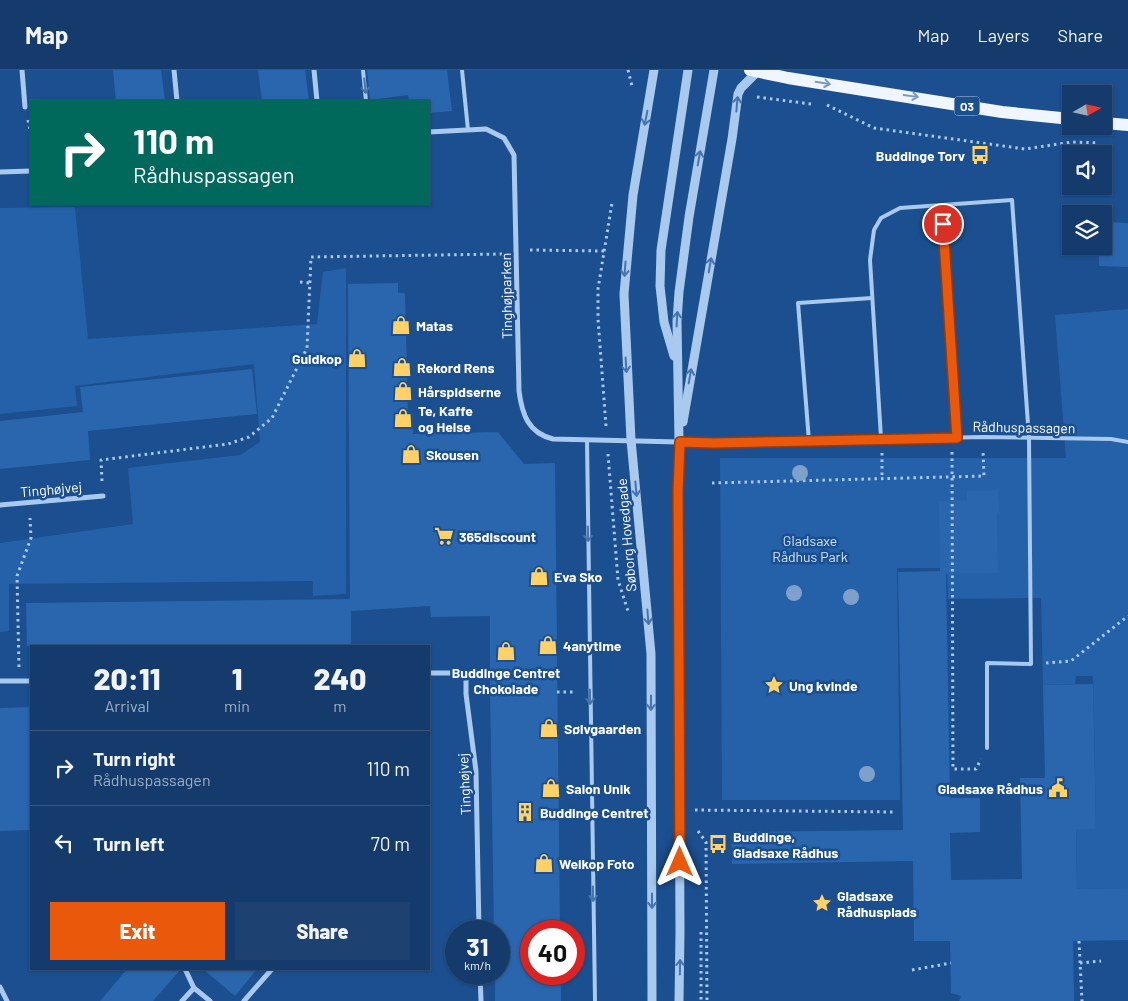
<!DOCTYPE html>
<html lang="en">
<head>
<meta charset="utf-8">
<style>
  :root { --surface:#143b6b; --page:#1d4271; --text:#f1f3f6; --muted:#9dadc1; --line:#33557e; --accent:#ea580c }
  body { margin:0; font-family:Barlow,sans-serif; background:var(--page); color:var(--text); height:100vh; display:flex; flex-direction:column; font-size:19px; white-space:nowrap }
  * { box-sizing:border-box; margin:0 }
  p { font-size:16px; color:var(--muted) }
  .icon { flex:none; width:28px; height:28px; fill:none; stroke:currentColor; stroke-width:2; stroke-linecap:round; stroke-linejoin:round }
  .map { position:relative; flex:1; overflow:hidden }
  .sheet { position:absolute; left:30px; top:575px; width:400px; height:325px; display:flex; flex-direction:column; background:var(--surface); border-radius:0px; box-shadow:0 1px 4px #0004,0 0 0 1px var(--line) }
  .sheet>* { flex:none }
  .top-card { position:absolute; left:30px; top:30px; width:400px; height:105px; border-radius:0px; box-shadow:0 1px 4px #0004,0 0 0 1px var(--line); background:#00695c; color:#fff; overflow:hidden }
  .needle { width:32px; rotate:81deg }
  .controls { position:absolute; left:1062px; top:15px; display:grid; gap:10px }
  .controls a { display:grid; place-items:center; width:50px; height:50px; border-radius:0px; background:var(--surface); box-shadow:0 1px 4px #0004,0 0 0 1px var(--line); font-size:25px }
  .speed { position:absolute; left:445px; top:850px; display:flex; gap:10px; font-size:25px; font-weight:700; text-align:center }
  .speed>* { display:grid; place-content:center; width:65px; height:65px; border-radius:50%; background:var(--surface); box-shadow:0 1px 4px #0004,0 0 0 1px var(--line); line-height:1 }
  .speed small { font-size:12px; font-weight:400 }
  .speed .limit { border:8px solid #d22; background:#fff; color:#111 }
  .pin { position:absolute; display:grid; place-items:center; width:42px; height:42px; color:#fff; margin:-21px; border:2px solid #fff; border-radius:50%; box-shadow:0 1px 5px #0007 }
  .me { position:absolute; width:55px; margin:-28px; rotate:0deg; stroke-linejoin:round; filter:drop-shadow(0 0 4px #0008) }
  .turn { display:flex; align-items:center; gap:18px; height:105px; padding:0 20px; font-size:22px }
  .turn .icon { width:65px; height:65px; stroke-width:2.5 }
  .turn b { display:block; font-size:35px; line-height:42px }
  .eta { display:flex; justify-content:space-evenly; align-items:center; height:85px; text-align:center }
  .eta b { font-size:30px; font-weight:800; line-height:35px }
  .primary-button { display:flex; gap:10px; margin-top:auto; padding:10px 20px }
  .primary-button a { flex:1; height:58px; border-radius:0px; background:var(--accent); color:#fff; font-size:20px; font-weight:800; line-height:58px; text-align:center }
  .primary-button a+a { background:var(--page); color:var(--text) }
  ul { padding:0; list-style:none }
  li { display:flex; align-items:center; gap:15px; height:75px; padding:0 20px; border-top:1px solid var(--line) }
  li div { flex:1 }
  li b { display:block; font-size:19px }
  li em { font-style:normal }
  header { display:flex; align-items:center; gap:30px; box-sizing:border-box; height:70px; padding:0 25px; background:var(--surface); border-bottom:1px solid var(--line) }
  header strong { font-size:24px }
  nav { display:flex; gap:28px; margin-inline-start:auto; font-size:18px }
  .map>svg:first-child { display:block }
</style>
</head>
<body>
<header>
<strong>Map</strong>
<nav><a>Map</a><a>Layers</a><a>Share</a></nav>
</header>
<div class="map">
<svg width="1128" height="931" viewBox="0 0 1128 931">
  <rect width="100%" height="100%" fill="#1b4f8f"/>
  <g fill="#2461a8">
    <polygon points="75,137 88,269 317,254 323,202 346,198 346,524 313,526 313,511 9,514 9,561 0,562 0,473 133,454 128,398 240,385 260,372 254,294 75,316 77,336 0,344 0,138"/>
    <polygon points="1128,239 1128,818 1077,819 1076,759 1096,759 1093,606 1076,606 1075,614 1043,615 1041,528 948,529 947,498 897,498 900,730 722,730 720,388 1066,388 1055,245"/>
  </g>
  <g fill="#2a66ad">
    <polygon points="113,0 161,0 165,31 116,31"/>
    <polygon points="258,0 305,0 309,31 262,31"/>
    <polygon points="367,0 447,0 452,41 429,43 429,31 409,31 408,25 370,30"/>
    <polygon points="1104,152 1128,153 1128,197 1099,196 1099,176 1104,176"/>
    <polygon points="398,213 398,223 405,223 408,346 413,346 413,364 498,362 524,394 555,393 560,861 531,861 531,904 561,904 561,931 495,931 495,904 499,904 499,861 494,861 490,623 490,546 431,547 430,536 351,541 351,576 27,576 26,533 350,529 348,214"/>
    <polygon points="252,299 257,344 88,361 90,390 0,399 0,351 83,342 80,317"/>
    <polygon points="998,420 999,443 997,443 998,503 946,504 950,728 980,728 980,762 950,763 951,810 1022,809 1020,708 1045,708 1043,615 1093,614 1096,759 1076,759 1077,819 1128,818 1128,870 1073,871 1074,931 959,931 961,926 951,923 950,871 914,871 913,791 732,794 731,762 903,760 898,502 940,501 939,431 967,430 967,421"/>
    <polygon points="31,637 31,760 0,761 0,638"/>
    <polygon points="127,899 181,899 153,931 100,931"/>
    <polygon points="203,899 257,899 235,926"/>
  </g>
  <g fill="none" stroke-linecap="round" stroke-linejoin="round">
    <g stroke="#a9c9ee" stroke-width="3" stroke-dasharray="2.5 4" stroke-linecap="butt">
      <polyline points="628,0 632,16"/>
      <polyline points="757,27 811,34"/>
      <polyline points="827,35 874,58 1025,79 1072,72 1099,73"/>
      <polyline points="28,50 31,65"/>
      <polyline points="530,180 604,181"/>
      <polyline points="300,212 310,213"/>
      <polyline points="606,356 598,249 598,219 612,133"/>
      <polyline points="952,382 953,699 976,699 981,689"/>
      <polyline points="882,383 882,408"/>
      <polyline points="608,384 618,510 628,541"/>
      <polyline points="102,411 101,390 228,374 249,367 272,348 307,278 311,187 502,184"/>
      <polyline points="712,413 984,406 983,381"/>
      <polyline points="1046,593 1071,591 1128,546"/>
      <polyline points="19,597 17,506 31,468 30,448"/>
      <polyline points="557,622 576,622"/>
      <polyline points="482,623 490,623"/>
      <polyline points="695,740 894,742"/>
      <polyline points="698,761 706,772 707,931"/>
      <polyline points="701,862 701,931"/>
      <polyline points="1079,871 1082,931"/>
      <polyline points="1080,893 1101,891"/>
      <polyline points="912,900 951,893"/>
    </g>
    <g stroke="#a9c9ee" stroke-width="4">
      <polyline points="363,0 366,31"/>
      <polyline points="462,0 468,60"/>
      <polyline points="942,135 957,368"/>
      <polyline points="881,368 870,190 874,160 881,148 900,138 1012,130 1029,368 1031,594 987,593 987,678"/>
      <polyline points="587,370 595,931"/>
      <polyline points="809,371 798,233 872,228"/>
      <polyline points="679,372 713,373 983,367 1111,369 1128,372"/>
    </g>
    <g stroke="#a9c9ee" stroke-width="5">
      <polyline points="22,0 25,37"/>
      <polyline points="174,0 177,31"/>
      <polyline points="314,0 317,31"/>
      <path d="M429 62 486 59 504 68 514 85 519 321C522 344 528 363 553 369L679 372"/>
      <polyline points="0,102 31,101"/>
      <polyline points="0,435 103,426"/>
      <polyline points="429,603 466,603 466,624 476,701 479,861"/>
      <polyline points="0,611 31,611"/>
      <polyline points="480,904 481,931"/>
      <polyline points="0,917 7,931"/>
      <polyline points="194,918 210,931"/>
      <polyline points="182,931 194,918 185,899"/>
      <polyline points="244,931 272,899"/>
    </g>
    <g stroke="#a9c9ee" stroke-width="9">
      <polyline points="674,286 664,252 660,216 661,180 688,0"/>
      <polyline points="683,352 732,69 738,24 741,18 757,2"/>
      <polyline points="652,931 651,584 631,370 624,224 633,125 654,0"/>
      <polyline points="679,931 680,862 678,421 679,372 677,251 679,222 689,147 714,0"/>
    </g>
    <g stroke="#f0f6ff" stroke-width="12">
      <polyline points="750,0 788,8 1002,42 1071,49"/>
      <polyline points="1104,53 1128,55"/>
    </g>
  </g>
  <g fill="#7ea0ca">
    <circle cx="800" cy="403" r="8"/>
    <circle cx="794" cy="523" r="8"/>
    <circle cx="851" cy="527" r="8"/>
    <circle cx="867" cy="704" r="8"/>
  </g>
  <defs><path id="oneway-shaft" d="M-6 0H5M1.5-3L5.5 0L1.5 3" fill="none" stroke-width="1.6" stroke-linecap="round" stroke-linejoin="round" transform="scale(1.25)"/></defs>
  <g stroke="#7b9ac1">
    <use href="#oneway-shaft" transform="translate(823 13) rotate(9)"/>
    <use href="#oneway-shaft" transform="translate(911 26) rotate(8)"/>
  </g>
  <g stroke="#4674ac">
    <use href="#oneway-shaft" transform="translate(365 16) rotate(84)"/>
    <use href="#oneway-shaft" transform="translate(737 34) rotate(-85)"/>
    <use href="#oneway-shaft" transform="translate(646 48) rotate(101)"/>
    <use href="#oneway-shaft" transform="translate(699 88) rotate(-80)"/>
    <use href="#oneway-shaft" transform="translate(710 195) rotate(-80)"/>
    <use href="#oneway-shaft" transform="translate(625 199) rotate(94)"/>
    <use href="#oneway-shaft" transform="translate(677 249) rotate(-87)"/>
    <use href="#oneway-shaft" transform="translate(626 295) rotate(87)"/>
    <use href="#oneway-shaft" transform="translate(690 306) rotate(-80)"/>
    <use href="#oneway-shaft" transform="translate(636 419) rotate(85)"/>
    <use href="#oneway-shaft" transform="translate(588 464) rotate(89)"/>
    <use href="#oneway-shaft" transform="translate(648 547) rotate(85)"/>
    <use href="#oneway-shaft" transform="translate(590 627) rotate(89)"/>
    <use href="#oneway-shaft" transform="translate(651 633) rotate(90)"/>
    <use href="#oneway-shaft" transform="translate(593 824) rotate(89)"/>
    <use href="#oneway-shaft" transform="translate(652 831) rotate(90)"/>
    <use href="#oneway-shaft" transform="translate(680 897) rotate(-89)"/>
  </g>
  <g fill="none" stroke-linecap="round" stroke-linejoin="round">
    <g stroke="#983908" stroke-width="12">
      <polyline id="route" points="680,792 678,421 680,372 713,373 957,368 943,154"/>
    </g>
    <use href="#route" stroke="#ea580c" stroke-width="9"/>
  </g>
  <defs>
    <g id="bus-bare" transform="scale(1.5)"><path d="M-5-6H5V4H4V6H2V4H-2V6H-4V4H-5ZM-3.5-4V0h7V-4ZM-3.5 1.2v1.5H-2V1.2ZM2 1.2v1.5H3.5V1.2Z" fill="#ffd166" stroke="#1b4f8f" stroke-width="2.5" paint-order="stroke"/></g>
    <g id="shop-bare" transform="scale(1.5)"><path d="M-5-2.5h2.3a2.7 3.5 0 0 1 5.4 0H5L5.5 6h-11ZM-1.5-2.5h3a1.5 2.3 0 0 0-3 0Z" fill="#ffd166" stroke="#1b4f8f" stroke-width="2.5" paint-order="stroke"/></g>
    <g id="supermarket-bare" transform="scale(1.5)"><path d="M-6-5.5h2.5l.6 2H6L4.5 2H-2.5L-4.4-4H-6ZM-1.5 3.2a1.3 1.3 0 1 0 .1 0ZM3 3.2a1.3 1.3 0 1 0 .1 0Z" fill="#ffd166" stroke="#1b4f8f" stroke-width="2.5" paint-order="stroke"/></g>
    <g id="sight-bare" transform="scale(1.5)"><path d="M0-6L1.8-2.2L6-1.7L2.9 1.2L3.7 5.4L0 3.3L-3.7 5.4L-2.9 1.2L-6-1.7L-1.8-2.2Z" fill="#ffd166" stroke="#1b4f8f" stroke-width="2.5" paint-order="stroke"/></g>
    <g id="civic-bare" transform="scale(1.5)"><path d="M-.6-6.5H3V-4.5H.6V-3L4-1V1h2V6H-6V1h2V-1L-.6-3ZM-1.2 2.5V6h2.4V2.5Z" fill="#ffd166" stroke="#1b4f8f" stroke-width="2.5" paint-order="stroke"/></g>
    <g id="building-bare" transform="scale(1.5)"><path d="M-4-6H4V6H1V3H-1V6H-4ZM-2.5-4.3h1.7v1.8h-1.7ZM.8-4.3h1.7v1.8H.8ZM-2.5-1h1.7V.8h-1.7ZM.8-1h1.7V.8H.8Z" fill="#ffd166" stroke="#1b4f8f" stroke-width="2.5" paint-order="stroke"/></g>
  </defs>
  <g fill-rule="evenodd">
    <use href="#bus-bare" x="980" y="85"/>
    <use href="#shop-bare" x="401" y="255"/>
    <use href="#shop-bare" x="357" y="288"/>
    <use href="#shop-bare" x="402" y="297"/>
    <use href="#shop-bare" x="403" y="321"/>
    <use href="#shop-bare" x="403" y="348"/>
    <use href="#shop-bare" x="411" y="384"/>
    <use href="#supermarket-bare" x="444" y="466"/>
    <use href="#shop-bare" x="539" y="506"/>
    <use href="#shop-bare" x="548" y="575"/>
    <use href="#shop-bare" x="506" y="581"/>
    <use href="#sight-bare" x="774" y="615"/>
    <use href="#shop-bare" x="549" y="658"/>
    <use href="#shop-bare" x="551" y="718"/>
    <use href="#civic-bare" x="1058" y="718"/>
    <use href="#building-bare" x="525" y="742"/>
    <use href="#bus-bare" x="718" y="774"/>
    <use href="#shop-bare" x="544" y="793"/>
    <use href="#sight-bare" x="822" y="833"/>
  </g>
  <g text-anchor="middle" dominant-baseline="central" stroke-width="5" stroke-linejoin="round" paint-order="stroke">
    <rect fill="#1b4f8f" stroke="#bbcadd" stroke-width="1" x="954.5" y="26.5" width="25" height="19" rx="4"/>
    <g font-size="12" font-weight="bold" fill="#fff">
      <text x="967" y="36">O3</text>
    </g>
    <g font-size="14" font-weight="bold" fill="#fff" stroke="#1b4f8f" text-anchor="start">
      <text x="965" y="85" text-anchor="end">Buddinge Torv</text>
      <text x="416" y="255">Matas</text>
      <text x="342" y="288" text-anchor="end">Guldkop</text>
      <text x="417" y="297">Rekord Rens</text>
      <text x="418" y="321">Hårspidserne</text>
      <text x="418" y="340">Te, Kaffe<tspan x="418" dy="16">og Helse</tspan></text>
      <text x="426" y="384">Skousen</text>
      <text x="459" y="466">365discount</text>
      <text x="554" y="506">Eva Sko</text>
      <text x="563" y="575">4anytime</text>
      <text x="506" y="602" text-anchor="middle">Buddinge Centret<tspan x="506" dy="16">Chokolade</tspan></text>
      <text x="789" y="615">Ung kvinde</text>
      <text x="564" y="658">Sølvgaarden</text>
      <text x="566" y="718">Salon Unik</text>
      <text x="1043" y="718" text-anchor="end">Gladsaxe Rådhus</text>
      <text x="540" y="742">Buddinge Centret</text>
      <text x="733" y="766">Buddinge,<tspan x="733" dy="16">Gladsaxe Rådhus</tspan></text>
      <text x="559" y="793">Weikop Foto</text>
      <text x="837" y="825">Gladsaxe<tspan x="837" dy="16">Rådhusplads</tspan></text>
    </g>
    <g font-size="14" fill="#fff" stroke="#1b4f8f">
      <text transform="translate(506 226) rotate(-91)">Tinghøjparken</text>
      <text transform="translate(1024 357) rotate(1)">Rådhuspassagen</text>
      <text transform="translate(51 419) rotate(-5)">Tinghøjvej</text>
      <text transform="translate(626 465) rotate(-95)">Søborg Hovedgade</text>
      <text transform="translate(464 714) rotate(-93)">Tinghøjvej</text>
    </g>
    <g font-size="14" fill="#cfe3fa" stroke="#1b4f8f">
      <text x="810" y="470">Gladsaxe<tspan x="810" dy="16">Rådhus Park</tspan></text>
    </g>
  </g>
</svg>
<div class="controls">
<a><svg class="needle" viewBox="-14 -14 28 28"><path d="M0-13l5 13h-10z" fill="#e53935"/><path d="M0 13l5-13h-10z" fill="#9dadc1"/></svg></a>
<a><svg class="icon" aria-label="sound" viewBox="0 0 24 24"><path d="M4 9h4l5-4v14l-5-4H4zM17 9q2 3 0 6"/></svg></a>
<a><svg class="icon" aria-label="layers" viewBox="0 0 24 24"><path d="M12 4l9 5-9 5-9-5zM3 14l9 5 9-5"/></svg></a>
</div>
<div class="speed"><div>31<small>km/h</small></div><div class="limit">40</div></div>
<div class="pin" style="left:943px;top:154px;background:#d93025"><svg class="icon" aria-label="arrive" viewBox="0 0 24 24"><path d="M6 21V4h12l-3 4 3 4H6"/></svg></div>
<svg class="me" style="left:680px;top:792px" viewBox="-20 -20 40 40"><path d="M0-17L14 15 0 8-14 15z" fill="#ea580c" stroke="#fff" stroke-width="4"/></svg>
<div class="top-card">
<div class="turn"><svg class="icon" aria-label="right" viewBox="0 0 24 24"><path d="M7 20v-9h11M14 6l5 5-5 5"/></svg><div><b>110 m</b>Rådhuspassagen</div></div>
</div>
<section class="sheet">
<div class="eta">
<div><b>20:11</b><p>Arrival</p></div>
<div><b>1</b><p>min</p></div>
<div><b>240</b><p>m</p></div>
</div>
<ul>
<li><svg class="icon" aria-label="right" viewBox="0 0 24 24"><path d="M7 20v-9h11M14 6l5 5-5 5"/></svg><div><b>Turn right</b><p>Rådhuspassagen</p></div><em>110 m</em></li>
<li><svg class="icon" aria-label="left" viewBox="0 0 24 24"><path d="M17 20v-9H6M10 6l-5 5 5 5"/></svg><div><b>Turn left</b></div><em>70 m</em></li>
</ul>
<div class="primary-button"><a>Exit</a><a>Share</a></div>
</section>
</div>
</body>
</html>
